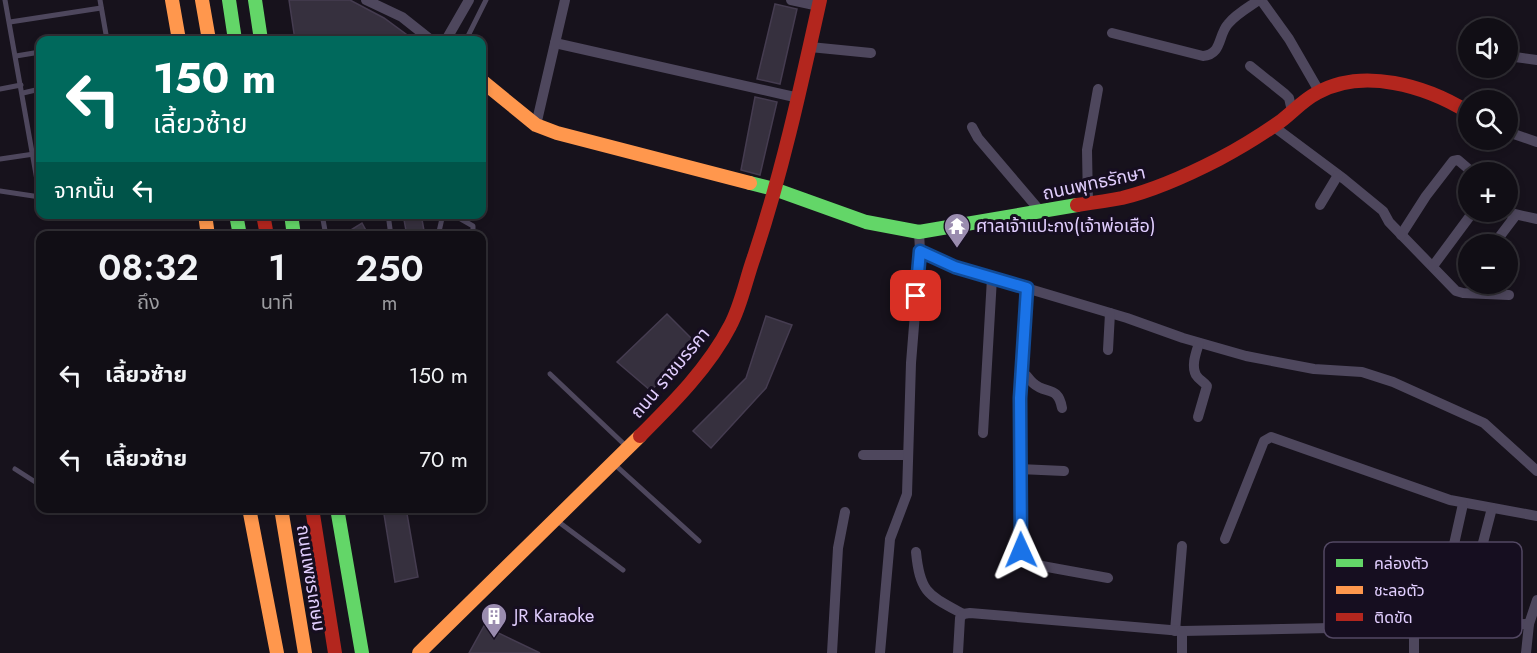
<!DOCTYPE html>
<html lang="th">
<head>
<meta charset="utf-8">
<style>
  :root { --surface:#110e15; --page:#1a171e; --text:#f1f3f6; --muted:#9c9ca0; --line:#302e34 }
  body { margin:0; font-family:Jost,"Noto Sans Thai",sans-serif; background:var(--page); color:var(--text); height:100vh; display:flex; flex-direction:column; font-size:22px; white-space:nowrap }
  * { box-sizing:border-box; margin:0 }
  p { font-size:20px; color:var(--muted) }
  .icon { flex:none; width:33px; height:33px; fill:none; stroke:currentColor; stroke-width:2; stroke-linecap:round; stroke-linejoin:round }
  .map { position:relative; flex:1; overflow:hidden }
  .drawer { position:absolute; left:36px; top:231px; width:450px; height:282px; display:flex; flex-direction:column; background:var(--surface); border-radius:12px; box-shadow:0 3px 9px #0003,0 0 0 2px var(--line) }
  .drawer>* { flex:none }
  .top-card { position:absolute; left:36px; top:36px; width:450px; height:183px; border-radius:12px; box-shadow:0 3px 9px #0003,0 0 0 2px var(--line); background:#00695c; color:#fff; overflow:hidden }
  .controls { position:absolute; left:1458px; top:18px; display:grid; gap:12px }
  .controls a { display:grid; place-items:center; width:60px; height:60px; border-radius:50%; background:var(--surface); box-shadow:0 3px 9px #0003,0 0 0 2px var(--line); font-size:30px }
  .pin { position:absolute; display:grid; place-items:center; width:51px; height:51px; color:#fff; margin:-26px; border-radius:12px; box-shadow:0 3px 9px #0006 }
  .me { position:absolute; width:66px; margin:-33px; rotate:359deg; stroke-linejoin:round; filter:drop-shadow(0 0 4px #0008) }
  .turn { display:flex; align-items:center; gap:21px; height:126px; padding:0 18px; font-size:27px }
  .turn .icon { width:78px; height:78px; stroke-width:2.5 }
  .turn b { display:block; font-size:42px; line-height:51px }
  .then { display:flex; align-items:center; height:57px; padding:0 18px; background:#0003; gap:12px; font-size:22px }
  .eta { display:flex; justify-content:space-evenly; align-items:center; height:102px; text-align:center }
  .eta b { font-size:36px; font-weight:600; line-height:42px }
  ul { padding:0; list-style:none }
  li { display:flex; align-items:center; gap:18px; height:84px; padding:0 18px }
  li div { flex:1 }
  li b { display:block; font-size:22px }
  li em { font-style:normal }
  .map>svg:first-child { display:block }
</style>
</head>
<body>
<div class="map">
<svg width="1537" height="653" viewBox="0 0 1537 653">
  <rect width="100%" height="100%" fill="#17121c"/>
  <g fill="#36303e" stroke="#453c50" stroke-width="1.5">
    <polygon points="289,0 350,0 384,18 414,40 295,40"/>
    <polygon points="775,4 797,9 780,84 757,79"/>
    <polygon points="755,97 777,102 760,175 741,170"/>
    <polygon points="403,214 421,214 425,236 407,236"/>
    <polygon points="362,223 369,236 341,236"/>
    <polygon points="667,314 694,341 651,391 617,362"/>
    <polygon points="766,316 792,325 766,388 711,448 693,431 746,378"/>
    <polygon points="383,508 406,508 418,577 395,582"/>
    <polygon points="484,626 540,653 469,653"/>
  </g>
  <g fill="none" stroke-linecap="round" stroke-linejoin="round">
    <g stroke="#4e475d" stroke-width="5">
      <polyline points="5,0 40,197"/>
      <polyline points="100,0 107,40"/>
      <polyline points="10,22 101,8"/>
      <polyline points="466,40 486,0"/>
      <polyline points="16,56 40,52"/>
      <polyline points="0,89 21,85"/>
      <polyline points="23,93 40,89"/>
      <polyline points="0,159 34,154"/>
      <polyline points="0,191 40,197"/>
      <polyline points="322,214 326,236"/>
      <polyline points="388,214 391,236"/>
      <polyline points="452,214 473,226 473,236"/>
      <polyline points="438,236 443,214"/>
      <polyline points="550,374 626,446"/>
      <polyline points="613,463 699,541"/>
      <polyline points="15,469 40,485"/>
      <polyline points="225,508 248,509"/>
      <polyline points="556,520 623,570"/>
    </g>
    <g stroke="#4e475d" stroke-width="10">
      <polyline points="366,0 402,17 431,40"/>
      <polyline points="791,0 819,6"/>
      <polyline points="1261,0 1289,39 1319,91"/>
      <path d="M1112 33 1203 56C1222 55 1218 35 1228 24 1236 14 1249 7 1259 0"/>
      <polyline points="446,40 469,0"/>
      <polyline points="555,43 799,98"/>
      <polyline points="810,47 871,53"/>
      <polyline points="1515,57 1537,60"/>
      <polyline points="1250,66 1285,94 1289,98 1292,111"/>
      <polyline points="536,125 565,0"/>
      <polyline points="1273,126 1344,179 1383,211 1389,222 1456,291 1463,293 1509,295"/>
      <polyline points="972,127 978,138 1041,212"/>
      <polyline points="1508,132 1537,142"/>
      <polyline points="1088,204 1087,150 1098,89"/>
      <polyline points="1320,205 1338,175"/>
      <polyline points="1506,212 1537,219"/>
      <polyline points="1401,235 1426,196 1453,161 1458,160 1472,172"/>
      <polyline points="1494,244 1516,215"/>
      <polyline points="920,251 955,267 1127,318 1183,338 1246,356 1314,369 1362,372 1393,382 1484,423 1537,471"/>
      <polyline points="1433,266 1473,212"/>
      <polyline points="1027,288 1020,398 1021,550 1023,558 1031,564 1108,578"/>
      <polyline points="1108,350 1110,313"/>
      <path d="M1022 373C1028 375 1028 379 1033 383 1046 395 1058 385 1062 408"/>
      <path d="M1198 417 1207 386C1204 382 1199 380 1196 375 1191 365 1196 353 1199 343"/>
      <polyline points="983,433 992,278"/>
      <polyline points="863,455 908,455"/>
      <polyline points="1019,469 1064,471"/>
      <polyline points="1225,539 1264,441 1271,437 1450,500 1537,516"/>
      <path d="M916 552C920 593 928 595 963 614"/>
      <polyline points="1446,580 1463,504"/>
      <polyline points="1472,585 1492,508"/>
      <polyline points="1414,626 1414,653"/>
      <polyline points="1175,631 1182,546"/>
      <polyline points="832,653 838,548 845,512"/>
      <polyline points="880,653 890,539 907,494 911,363 920,251 919,232"/>
      <polyline points="958,653 960,618 963,614 970,613 1182,631 1529,624"/>
      <polyline points="1182,653 1182,631"/>
      <polyline points="1526,653 1529,624 1537,600"/>
    </g>
    <g stroke="#63d668" stroke-width="14">
      <polyline points="229,0 235,40"/>
      <polyline points="255,0 261,40"/>
      <polyline points="750,183 774,189 866,222 919,232 1077,205"/>
      <polyline points="236,214 240,236"/>
      <polyline points="291,214 294,236"/>
      <polyline points="337,508 362,653"/>
    </g>
    <g stroke="#ff974d" stroke-width="14">
      <polyline points="172,0 179,40"/>
      <polyline points="202,0 209,40"/>
      <polyline points="482,81 536,125 557,133 750,183"/>
      <polyline points="205,214 208,236"/>
      <polyline points="249,508 277,653"/>
      <polyline points="281,508 305,653"/>
      <polyline points="419,653 640,436"/>
    </g>
    <g stroke="#b3261e" stroke-width="14">
      <path d="M1077 205C1092 203 1107 201 1122 198 1155 190 1188 175 1219 159 1240 148 1261 135 1281 121 1293 112 1303 100 1317 93 1363 67 1426 86 1468 112"/>
      <polyline points="263,214 267,236"/>
      <path d="M640 436C673 403 709 367 730 326 741 306 746 279 754 257 782 173 801 86 820 0"/>
      <polyline points="312,508 335,653"/>
    </g>
  </g>
  <g fill="none" stroke-linecap="round" stroke-linejoin="round">
    <g stroke="#114b97" stroke-width="15">
      <polyline id="route" points="916,296 920,251 955,267 1027,288 1020,398 1021,550"/>
    </g>
    <use href="#route" stroke="#1a73e8" stroke-width="10"/>
  </g>
  <defs>
    <g id="temple-pin" transform="scale(1.35)"><path d="M0 17L-7.5 6A9.5 9.5 0 1 1 7.5 6Z" fill="#9a8caf" stroke="#160e20"/><path d="M0-6L5-2H3V0L6.5 2.5H4V6H1.5V3h-3V6H-4V2.5H-6.5L-3 0V-2H-5Z" fill="#fff"/></g>
    <g id="building-pin" transform="scale(1.35)"><path d="M0 17L-7.5 6A9.5 9.5 0 1 1 7.5 6Z" fill="#9a8caf" stroke="#160e20"/><path d="M-4-6H4V6H1V3H-1V6H-4ZM-2.5-4.3h1.7v1.8h-1.7ZM.8-4.3h1.7v1.8H.8ZM-2.5-1h1.7V.8h-1.7ZM.8-1h1.7V.8H.8Z" fill="#fff"/></g>
  </defs>
  <g fill-rule="evenodd">
    <use href="#temple-pin" x="957" y="226"/>
    <use href="#building-pin" x="494" y="616"/>
  </g>
  <g text-anchor="middle" dominant-baseline="central" stroke-width="6" stroke-linejoin="round" paint-order="stroke">
    <g font-size="18" fill="#e1cefe" stroke="#160e20">
      <text transform="translate(1094 183) rotate(-12)">ถนนพุทธรักษา</text>
      <text transform="translate(670 373) rotate(-50)">ถนน ราชมรรคา</text>
      <text transform="translate(311 578) rotate(81)">ถนนเพชรเกษม</text>
    </g>
    <g font-size="18" fill="#e1cefe" stroke="#160e20" text-anchor="start">
      <text x="976" y="226">ศาลเจ้าแปะกง(เจ้าพ่อเสือ)</text>
      <text x="514" y="616">JR Karaoke</text>
    </g>
  </g>
  <rect x="1324" y="542" width="198" height="96" rx="9" fill="#160e20" stroke="#534863" stroke-width="1.5"/>
  <rect x="1336" y="559" width="27" height="8" fill="#63d668"/>
  <rect x="1336" y="586" width="27" height="8" fill="#ff974d"/>
  <rect x="1336" y="613" width="27" height="8" fill="#b3261e"/>
  <g font-size="16" fill="#e1cefe">
    <text x="1374" y="569">คล่องตัว</text>
    <text x="1374" y="596">ชะลอตัว</text>
    <text x="1374" y="623">ติดขัด</text>
  </g>
</svg>
<div class="controls">
<a><svg class="icon" aria-label="sound" viewBox="0 0 24 24"><path d="M4 9h4l5-4v14l-5-4H4zM17 9q2 3 0 6"/></svg></a>
<a><svg class="icon" aria-label="search" viewBox="0 0 24 24"><circle cx="10" cy="10" r="6"/><path d="M15 15l6 6"/></svg></a>
<a>+</a>
<a>−</a>
</div>
<div class="pin" style="left:916px;top:296px;background:#d93025"><svg class="icon" aria-label="arrive" viewBox="0 0 24 24"><path d="M6 21V4h12l-3 4 3 4H6"/></svg></div>
<svg class="me" style="left:1021px;top:550px" viewBox="-20 -20 40 40"><path d="M0-17L14 15 0 8-14 15z" fill="#1a73e8" stroke="#fff" stroke-width="4"/></svg>
<div class="top-card">
<div class="turn"><svg class="icon" aria-label="left" viewBox="0 0 24 24"><path d="M17 20v-9H6M10 6l-5 5 5 5"/></svg><div><b>150 m</b>เลี้ยวซ้าย</div></div>
<div class="then">จากนั้น<svg class="icon" aria-label="left" viewBox="0 0 24 24"><path d="M17 20v-9H6M10 6l-5 5 5 5"/></svg></div>
</div>
<section class="drawer">
<div class="eta">
<div><b>08:32</b><p>ถึง</p></div>
<div><b>1</b><p>นาที</p></div>
<div><b>250</b><p>m</p></div>
</div>
<ul>
<li><svg class="icon" aria-label="left" viewBox="0 0 24 24"><path d="M17 20v-9H6M10 6l-5 5 5 5"/></svg><div><b>เลี้ยวซ้าย</b></div><em>150 m</em></li>
<li><svg class="icon" aria-label="left" viewBox="0 0 24 24"><path d="M17 20v-9H6M10 6l-5 5 5 5"/></svg><div><b>เลี้ยวซ้าย</b></div><em>70 m</em></li>
</ul>
</section>
</div>
</body>
</html>
